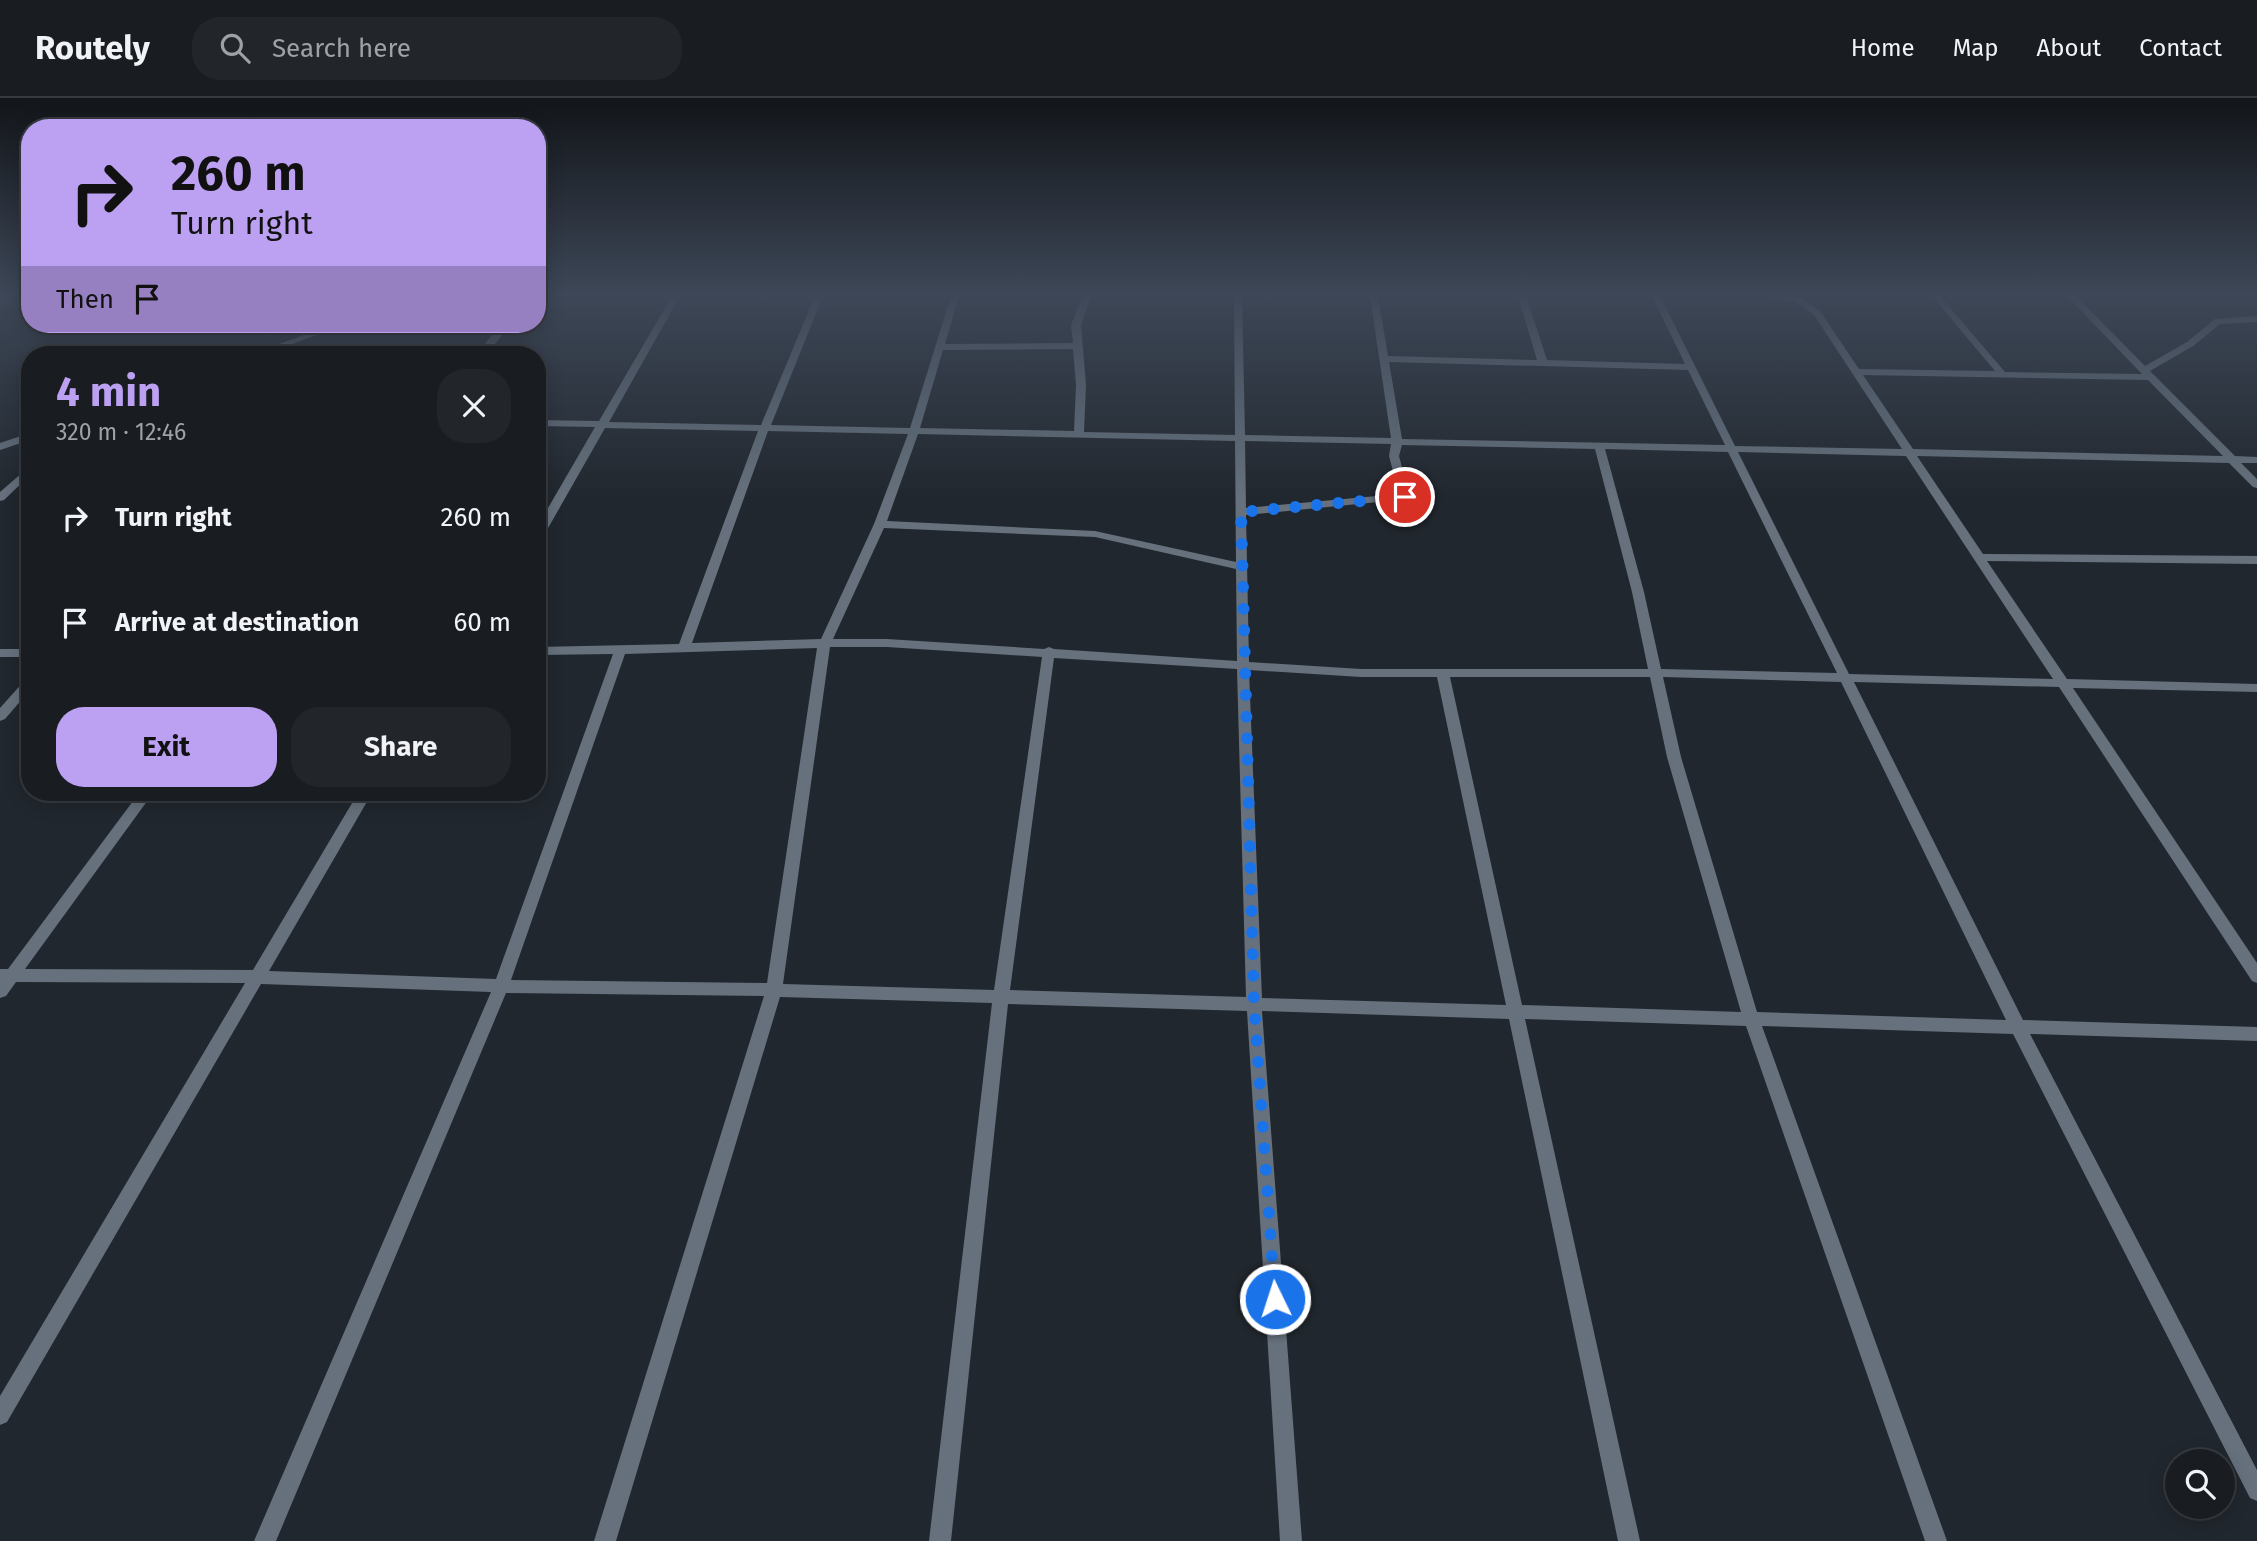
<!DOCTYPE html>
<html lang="en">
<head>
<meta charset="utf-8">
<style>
  :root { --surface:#191d22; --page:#22262a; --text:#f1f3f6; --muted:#9fa2a5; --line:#373b40; --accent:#bca0f2 }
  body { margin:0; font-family:"Fira Sans",sans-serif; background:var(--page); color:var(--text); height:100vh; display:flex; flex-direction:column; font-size:26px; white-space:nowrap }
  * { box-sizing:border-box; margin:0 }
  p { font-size:23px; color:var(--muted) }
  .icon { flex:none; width:38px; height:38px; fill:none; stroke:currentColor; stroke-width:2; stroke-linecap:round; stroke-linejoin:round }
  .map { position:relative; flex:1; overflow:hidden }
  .panel { position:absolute; left:21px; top:248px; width:525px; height:455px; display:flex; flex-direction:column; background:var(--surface); border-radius:28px; box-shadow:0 4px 18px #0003,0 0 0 2px var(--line) }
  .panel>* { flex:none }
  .banner { position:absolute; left:21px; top:21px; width:525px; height:214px; border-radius:28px; box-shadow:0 4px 18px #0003,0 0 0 2px var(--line); background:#bca0f2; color:#111; overflow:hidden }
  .controls { position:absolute; left:2165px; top:1351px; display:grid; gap:14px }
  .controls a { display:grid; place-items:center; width:70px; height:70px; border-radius:50%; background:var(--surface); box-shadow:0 4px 18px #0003,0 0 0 2px var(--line); font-size:35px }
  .pin { position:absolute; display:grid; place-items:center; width:60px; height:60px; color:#fff; margin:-30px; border:4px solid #fff; border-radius:50%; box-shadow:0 2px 7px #0007 }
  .me { position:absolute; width:77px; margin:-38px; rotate:356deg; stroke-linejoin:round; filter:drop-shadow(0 0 5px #0008) }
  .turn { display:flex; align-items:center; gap:24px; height:147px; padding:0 35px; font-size:32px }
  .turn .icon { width:91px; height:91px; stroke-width:2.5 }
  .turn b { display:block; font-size:49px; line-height:60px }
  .then { display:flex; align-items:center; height:66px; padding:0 35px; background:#0003; gap:14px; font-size:26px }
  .round { display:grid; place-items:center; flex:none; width:74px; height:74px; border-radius:28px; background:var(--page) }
  .overview { display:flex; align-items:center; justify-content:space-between; height:119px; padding:0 35px }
  h1 { font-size:42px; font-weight:700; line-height:52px; color:var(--accent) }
  .action { display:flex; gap:14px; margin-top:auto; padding:14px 35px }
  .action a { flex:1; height:80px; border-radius:28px; background:var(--accent); color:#111; font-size:28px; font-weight:700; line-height:80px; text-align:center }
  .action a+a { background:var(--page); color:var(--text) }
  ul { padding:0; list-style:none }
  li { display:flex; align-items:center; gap:21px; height:105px; padding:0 35px }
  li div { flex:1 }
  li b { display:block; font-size:26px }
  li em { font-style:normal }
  header { display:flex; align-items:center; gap:42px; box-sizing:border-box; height:98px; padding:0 35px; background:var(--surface); border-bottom:2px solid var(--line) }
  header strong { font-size:33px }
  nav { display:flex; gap:38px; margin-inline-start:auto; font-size:24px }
  .search { width:490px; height:63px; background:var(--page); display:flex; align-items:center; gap:18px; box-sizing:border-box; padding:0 24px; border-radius:28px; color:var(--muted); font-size:26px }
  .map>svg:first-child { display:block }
</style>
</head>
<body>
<header>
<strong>Routely</strong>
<div class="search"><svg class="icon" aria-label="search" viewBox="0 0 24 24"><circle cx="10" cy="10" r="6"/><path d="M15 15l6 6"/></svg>Search here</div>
<nav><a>Home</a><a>Map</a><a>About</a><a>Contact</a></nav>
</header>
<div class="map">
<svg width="2257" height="1443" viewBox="0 0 2257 1443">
  <rect width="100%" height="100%" fill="#21272e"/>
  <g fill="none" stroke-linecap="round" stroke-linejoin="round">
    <g stroke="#82878d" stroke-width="3.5" stroke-dasharray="1 3.5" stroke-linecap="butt">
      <polyline points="0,204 30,208"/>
      <polyline points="180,226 266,236"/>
    </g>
    <g fill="#66717d" fill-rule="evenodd">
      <path d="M672 198H680L609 324 761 327 815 198H823L771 327 910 330 951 198H959L945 246 1073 245 1071 227 1083 198H1091L1081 227 1086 287 1084 334 1235 337 1234 198H1242L1245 337 1391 340 1370 198H1378L1388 258 1537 262 1518 198H1526L1547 262 1685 266 1652 198H1660L1735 348 1902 351 1814 217 1796 204 1774 201 1770 198 1802 200 1820 213 1859 271 1995 273 1932 198H1940L2005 274 2142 276 2067 198H2076L2145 268 2187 244 2215 221 2257 218V224L2220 226 2193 248 2150 273 2235 358 2257 359V365H2241L2257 381V390L2253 389 2229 365 1917 358 1983 456 2257 458V466L1987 463 2067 581 2257 586V594L2073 590 2257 865V885L2252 883 2059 589 1854 584 2023 922 2257 929V943L2030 936 2257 1372V1403L2250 1400 2013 936 1762 928 1947 1443H1925L1746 928 1525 921 1640 1443H1618L1509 921 1262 913 1302 1443H1280L1247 913 1008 906 951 1443H929L992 905 780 899 616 1443H594L764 898 506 895 276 1443H254L491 894 261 886 7 1324 0 1327V1298L245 885 16 884 6 898 0 900V871H8L139 695H153L25 871 253 872 358 695H372L269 873 496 881 613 556 537 557V549L679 546 758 333 605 330 543 439 537 442V429L595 329 537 328V322L599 323ZM1073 251 1076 287 1074 333 920 330 943 252ZM1389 264 1688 272 1725 347 1402 341ZM1863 277 2148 282 2223 358 1913 351ZM768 333 908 336 874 426 821 541 692 545ZM918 336 1235 343 1236 464 1095 433 887 423ZM1245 343 1391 346 1389 358 1399 396 1246 410ZM1402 347 1595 351 1632 494 1648 571H1361L1249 564 1246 417 1409 401 1410 399 1399 358ZM1605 351 1728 354 1837 575 1661 571 1644 494ZM1738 354 1906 358 2053 581 1849 576ZM884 430 1095 439 1236 471 1237 563 1054 551 1049 549 1044 551 887 541H833ZM830 549H887L1042 559 994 892 783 886ZM817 550 767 885 511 882 625 556ZM1054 560 1237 571 1246 899 1010 892ZM1249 572 1361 579H1437L1506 907 1262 900ZM1450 579H1650L1667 659 1741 914 1522 907ZM1663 579 1841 584 2006 922 1757 914 1681 659Z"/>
      <polygon points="334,226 347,226 262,257 249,257"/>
      <polygon points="501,226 511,226 486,257 476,257"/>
      <polygon points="30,335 30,342 0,352 0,345"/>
      <polygon points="30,368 30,377 4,402 0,403 0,394"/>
      <rect x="0" y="551" width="30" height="8"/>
      <polygon points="30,580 30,592 5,621 0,623 0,610 26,581"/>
    </g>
  </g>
  <linearGradient id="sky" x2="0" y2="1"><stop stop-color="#121519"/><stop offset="0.49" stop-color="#3d4757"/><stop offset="1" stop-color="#3d4757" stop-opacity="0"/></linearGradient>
  <rect width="2257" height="400" fill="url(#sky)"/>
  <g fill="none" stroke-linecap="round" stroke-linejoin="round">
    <polyline stroke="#1a73e8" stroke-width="12" stroke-dasharray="0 21.6" points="1275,1201 1254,906 1241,414 1405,399"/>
  </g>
</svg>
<div class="controls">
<a><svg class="icon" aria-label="search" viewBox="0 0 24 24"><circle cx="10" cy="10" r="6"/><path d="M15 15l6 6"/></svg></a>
</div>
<div class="pin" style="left:1405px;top:399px;background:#d93025"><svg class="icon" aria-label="arrive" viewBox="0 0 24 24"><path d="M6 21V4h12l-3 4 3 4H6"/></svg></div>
<svg class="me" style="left:1275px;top:1201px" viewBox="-20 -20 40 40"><circle r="17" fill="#1a73e8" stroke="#fff" stroke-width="3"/><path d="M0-11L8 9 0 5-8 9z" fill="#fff"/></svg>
<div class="banner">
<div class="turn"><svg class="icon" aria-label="right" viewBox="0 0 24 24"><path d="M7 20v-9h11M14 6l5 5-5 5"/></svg><div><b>260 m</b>Turn right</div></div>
<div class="then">Then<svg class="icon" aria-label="arrive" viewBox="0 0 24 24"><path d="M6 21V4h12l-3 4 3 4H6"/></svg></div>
</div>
<section class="panel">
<div class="overview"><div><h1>4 min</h1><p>320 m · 12:46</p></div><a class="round"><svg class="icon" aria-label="close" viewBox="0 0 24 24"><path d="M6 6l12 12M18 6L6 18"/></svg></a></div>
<ul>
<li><svg class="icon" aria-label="right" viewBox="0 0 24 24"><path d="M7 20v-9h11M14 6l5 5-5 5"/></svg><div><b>Turn right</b></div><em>260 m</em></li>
<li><svg class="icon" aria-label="arrive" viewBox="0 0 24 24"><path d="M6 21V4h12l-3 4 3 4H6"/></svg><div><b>Arrive at destination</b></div><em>60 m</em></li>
</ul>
<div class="action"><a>Exit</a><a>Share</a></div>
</section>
</div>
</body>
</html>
